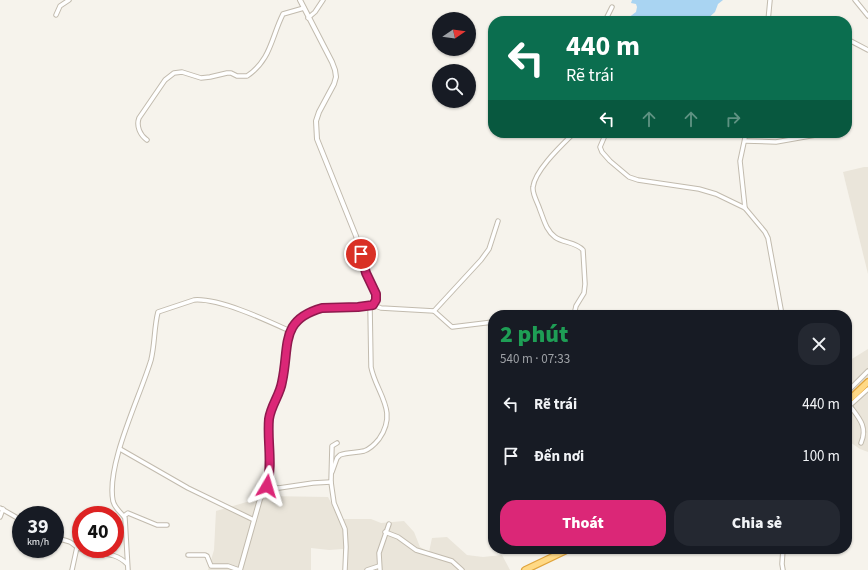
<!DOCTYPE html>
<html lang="vi">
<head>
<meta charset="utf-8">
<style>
  :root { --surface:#171b24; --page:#242831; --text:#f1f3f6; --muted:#9ea1a6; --accent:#db2777 }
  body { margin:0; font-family:"Source Sans 3",sans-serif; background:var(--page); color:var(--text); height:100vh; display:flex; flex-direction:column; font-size:15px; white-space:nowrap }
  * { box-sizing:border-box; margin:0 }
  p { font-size:13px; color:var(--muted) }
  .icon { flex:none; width:22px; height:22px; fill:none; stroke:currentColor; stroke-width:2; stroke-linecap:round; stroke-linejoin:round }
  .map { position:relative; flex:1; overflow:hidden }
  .side { position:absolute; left:488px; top:310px; width:364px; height:244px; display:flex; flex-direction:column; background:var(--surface); border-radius:16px; box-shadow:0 1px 3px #0004 }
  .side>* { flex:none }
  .top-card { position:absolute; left:488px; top:16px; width:364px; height:122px; border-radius:16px; box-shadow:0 1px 3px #0004; background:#0b6e4f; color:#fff; overflow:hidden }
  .needle { width:26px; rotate:77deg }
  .fabs { position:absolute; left:432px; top:12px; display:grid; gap:8px }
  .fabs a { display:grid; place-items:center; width:44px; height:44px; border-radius:50%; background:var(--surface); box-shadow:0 1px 3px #0004; font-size:20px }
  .speed { position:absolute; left:12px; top:506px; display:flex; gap:8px; font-size:20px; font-weight:700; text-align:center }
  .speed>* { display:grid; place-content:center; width:52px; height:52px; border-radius:50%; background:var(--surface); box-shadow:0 1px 3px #0004; line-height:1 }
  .speed small { font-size:10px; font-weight:400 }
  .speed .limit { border:6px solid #d22; background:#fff; color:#111 }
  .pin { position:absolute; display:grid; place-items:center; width:34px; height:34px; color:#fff; margin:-17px; border:2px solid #fff; border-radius:50%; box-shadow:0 1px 4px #0007 }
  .me { position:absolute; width:44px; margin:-22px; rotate:7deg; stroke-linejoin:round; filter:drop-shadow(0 0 3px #0008) }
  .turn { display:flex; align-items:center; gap:14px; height:84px; padding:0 12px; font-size:18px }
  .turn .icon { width:52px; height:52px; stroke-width:2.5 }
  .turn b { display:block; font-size:28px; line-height:34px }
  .lanes { display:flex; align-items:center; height:38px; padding:0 12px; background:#0003; justify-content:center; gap:20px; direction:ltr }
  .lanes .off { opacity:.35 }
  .round { display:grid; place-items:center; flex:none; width:42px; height:42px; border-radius:16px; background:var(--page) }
  .overview { display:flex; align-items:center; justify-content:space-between; height:68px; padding:0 12px }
  h1 { font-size:24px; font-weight:800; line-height:30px; color:#1e9e55 }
  .action { display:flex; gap:8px; margin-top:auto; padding:8px 12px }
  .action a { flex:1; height:46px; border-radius:16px; background:var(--accent); color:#fff; font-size:16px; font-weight:800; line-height:46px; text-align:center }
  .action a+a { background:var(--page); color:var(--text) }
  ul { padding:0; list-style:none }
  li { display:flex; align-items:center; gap:12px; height:52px; padding:0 12px }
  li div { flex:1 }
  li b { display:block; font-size:15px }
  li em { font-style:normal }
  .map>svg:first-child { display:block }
</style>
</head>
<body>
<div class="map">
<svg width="868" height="570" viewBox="0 0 868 570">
  <rect width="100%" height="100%" fill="#f6f3ec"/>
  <g fill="#eae5da">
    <polygon points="864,167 868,167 868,274 843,172"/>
    <polygon points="868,349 868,452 860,449 847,440 847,362"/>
    <polygon points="267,496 328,497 340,519 371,519 381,523 404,521 414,532 420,547 429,552 432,538 447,537 467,555 483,557 502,555 510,570 345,570 343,549 329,550 311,548 311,570 208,570 214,550 216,511"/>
  </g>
  <polygon fill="#a9d4f2" points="632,0 723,0 718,4 715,12 705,21 624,21 636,12 637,7 636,4 631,3"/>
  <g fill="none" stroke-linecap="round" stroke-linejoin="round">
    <g stroke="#c2bbae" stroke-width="5.5">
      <g id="minor">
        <polyline points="855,0 868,16"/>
        <polyline points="56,15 60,6 69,0"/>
        <polyline points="308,18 315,12 323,0"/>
        <polyline points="605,21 612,7"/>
        <polyline points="768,21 770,0"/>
        <polyline points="847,39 868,50"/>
        <path d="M574 133C562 145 535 170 533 187 532 194 538 203 540 210 544 220 546 230 555 237 563 243 576 242 583 250L585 284 584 293 576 306 574 315"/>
        <polyline points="606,133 600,147 602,152 610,161 629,177 638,180 699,189 716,194 745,208 765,232 768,238 782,315"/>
        <path d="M147 140C140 135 136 126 139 118L165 80 174 73 182 72 201 78 210 77 227 73H231L237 76H247C271 60 271 38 283 14L304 8"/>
        <polyline points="745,141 776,142 827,133"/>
        <polyline points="745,208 740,161 746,133"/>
        <polyline points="373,305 381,308 434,311 452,327 493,322"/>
        <polyline points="434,311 481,260 489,249 498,221"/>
        <polyline points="847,392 868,371"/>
        <path d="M850 406C859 418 868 427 861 443"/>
        <polyline points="847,408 868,389"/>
        <polyline points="337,443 332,446 331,482 334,503 345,529 346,547 345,570"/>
        <polyline points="120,449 188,488 254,520"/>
        <path d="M332 472 337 458 340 455C348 452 356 453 364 451 370 449 375 444 379 439 399 411 376 393 371 367L370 306"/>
        <polyline points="267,486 279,488 313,483 331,482"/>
        <polyline points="0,508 21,520"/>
        <polyline points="124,516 128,513 157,525 167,525"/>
        <polyline points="0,517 3,509"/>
        <polyline points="385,532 398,537 416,550 452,561 462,570"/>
        <path d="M55 538C60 539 65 540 70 542 75 545 78 549 83 550 99 555 115 551 127 564"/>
        <polyline points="783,549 782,564 783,570"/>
        <polyline points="188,555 205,555 207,556 211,566 228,566 239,570"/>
        <polyline points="72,570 77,547"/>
        <path d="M128 570 125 518C121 512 115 509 113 501 106 464 140 397 151 360 155 344 154 327 158 312L194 300C219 298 266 320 290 331"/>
        <polyline points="367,570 379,566"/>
        <polyline points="380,570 379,553 389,524"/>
      </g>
    </g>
    <g stroke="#c2bbae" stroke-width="6">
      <polyline id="tertiary" points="240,570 260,499 267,486 269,479 269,419 273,405 282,381 290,331 295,322 305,314 322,308 370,306 373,305 376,297 364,265 356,236 317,139 316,121 319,112 334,84 336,77 335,70 332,62 300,0"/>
    </g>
    <g stroke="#e0a43c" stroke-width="8">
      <g id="trunk">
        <polyline points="847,402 868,382"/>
        <polyline points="525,570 569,549"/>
      </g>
    </g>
    <use href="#minor" stroke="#fff" stroke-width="3.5"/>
    <use href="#tertiary" stroke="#fff" stroke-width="4"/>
    <use href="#trunk" stroke="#ffd985" stroke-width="5.5"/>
  </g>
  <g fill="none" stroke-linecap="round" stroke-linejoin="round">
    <g stroke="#8e194d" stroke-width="10">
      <path id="route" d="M267 486C273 464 267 441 269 419 271 405 280 395 282 382 290 346 279 320 322 308L358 307 373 305 376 300V294L366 273 361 254"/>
    </g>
    <use href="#route" stroke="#db2777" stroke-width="7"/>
  </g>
</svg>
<div class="fabs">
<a><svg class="needle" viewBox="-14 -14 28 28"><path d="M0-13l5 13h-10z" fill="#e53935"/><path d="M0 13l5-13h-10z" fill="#9ea1a6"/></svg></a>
<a><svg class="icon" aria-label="search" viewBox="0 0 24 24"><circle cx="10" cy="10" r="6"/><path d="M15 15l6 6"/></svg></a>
</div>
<div class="speed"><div>39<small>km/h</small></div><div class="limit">40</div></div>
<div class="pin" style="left:361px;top:254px;background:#d93025"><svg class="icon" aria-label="arrive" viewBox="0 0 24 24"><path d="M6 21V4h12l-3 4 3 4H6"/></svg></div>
<svg class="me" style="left:267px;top:486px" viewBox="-20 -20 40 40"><path d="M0-17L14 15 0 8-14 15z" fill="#db2777" stroke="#fff" stroke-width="4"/></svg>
<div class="top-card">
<div class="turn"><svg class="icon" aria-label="left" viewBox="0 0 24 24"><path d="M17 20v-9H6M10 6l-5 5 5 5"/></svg><div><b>440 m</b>Rẽ trái</div></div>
<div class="lanes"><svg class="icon" aria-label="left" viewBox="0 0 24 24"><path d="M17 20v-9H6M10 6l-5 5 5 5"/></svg><svg class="icon off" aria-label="ahead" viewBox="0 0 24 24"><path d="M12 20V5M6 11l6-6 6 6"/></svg><svg class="icon off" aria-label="ahead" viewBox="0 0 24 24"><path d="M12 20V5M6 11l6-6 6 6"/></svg><svg class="icon off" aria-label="right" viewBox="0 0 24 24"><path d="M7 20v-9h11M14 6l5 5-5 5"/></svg></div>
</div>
<section class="side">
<div class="overview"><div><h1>2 phút</h1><p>540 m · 07:33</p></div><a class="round"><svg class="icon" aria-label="close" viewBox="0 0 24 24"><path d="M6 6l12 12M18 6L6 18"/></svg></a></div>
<ul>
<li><svg class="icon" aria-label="left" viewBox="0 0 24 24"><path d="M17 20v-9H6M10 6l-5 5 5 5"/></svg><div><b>Rẽ trái</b></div><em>440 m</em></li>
<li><svg class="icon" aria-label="arrive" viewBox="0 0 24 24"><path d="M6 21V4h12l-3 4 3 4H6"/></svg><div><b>Đến nơi</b></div><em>100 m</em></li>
</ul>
<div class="action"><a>Thoát</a><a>Chia sẻ</a></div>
</section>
</div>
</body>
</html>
